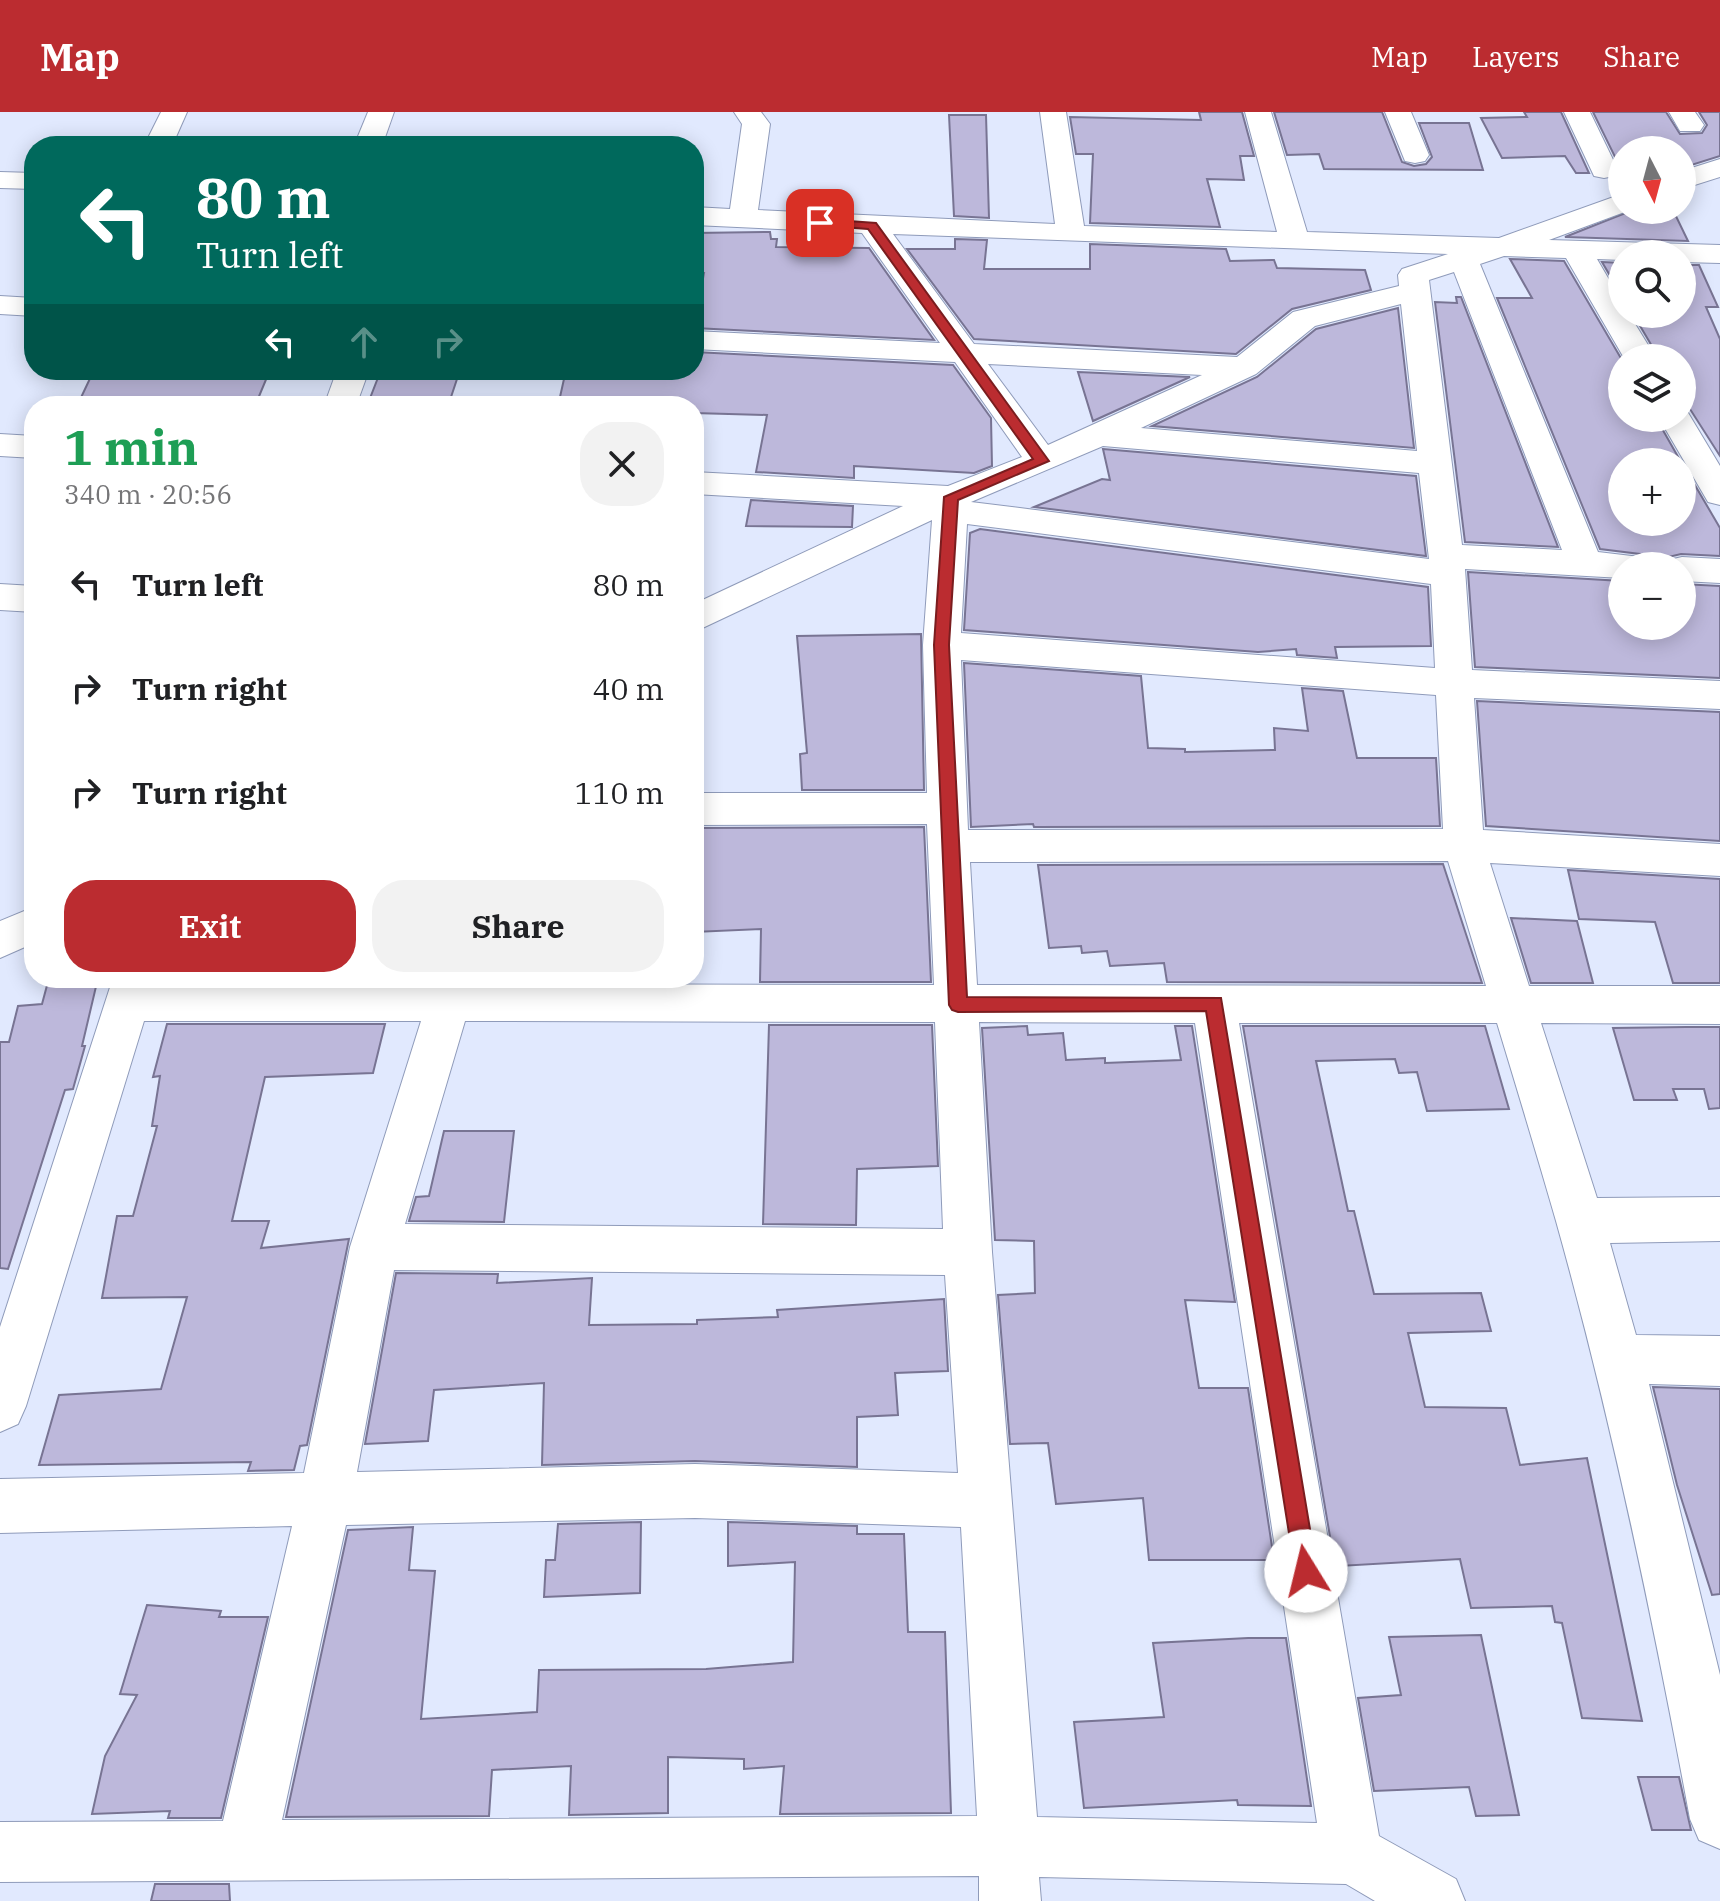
<!DOCTYPE html>
<html lang="en">
<head>
<meta charset="utf-8">
<style>
  :root { --surface:#fff; --page:#f2f2f2; --text:#202124; --muted:#757577; --accent:#bb2c30 }
  body { margin:0; font-family:"IBM Plex Serif",serif; background:var(--page); color:var(--text); height:100vh; display:flex; flex-direction:column; font-size:30px; white-space:nowrap }
  * { box-sizing:border-box; margin:0 }
  p { font-size:26px; color:var(--muted) }
  .icon { flex:none; width:44px; height:44px; fill:none; stroke:currentColor; stroke-width:2; stroke-linecap:round; stroke-linejoin:round }
  .map { position:relative; flex:1; overflow:hidden }
  .panel { position:absolute; left:24px; top:284px; width:680px; height:592px; display:flex; flex-direction:column; background:var(--surface); border-radius:32px; box-shadow:0 4px 20px #0003 }
  .panel>* { flex:none }
  .hud { position:absolute; left:24px; top:24px; width:680px; height:244px; border-radius:32px; box-shadow:0 4px 20px #0003; background:#00695c; color:#fff; overflow:hidden }
  .needle { width:52px; rotate:174deg }
  .controls { position:absolute; left:1608px; top:24px; display:grid; gap:16px }
  .controls a { display:grid; place-items:center; width:88px; height:88px; border-radius:50%; background:var(--surface); box-shadow:0 4px 20px #0003; font-size:40px }
  .pin { position:absolute; display:grid; place-items:center; width:68px; height:68px; color:#fff; margin:-34px; border-radius:16px; box-shadow:0 4px 12px #0006 }
  .me { position:absolute; width:88px; margin:-44px; rotate:351deg; stroke-linejoin:round; filter:drop-shadow(0 0 6px #0008) }
  .turn { display:flex; align-items:center; gap:28px; height:168px; padding:0 40px; font-size:36px }
  .turn .icon { width:104px; height:104px; stroke-width:2.5 }
  .turn b { display:block; font-size:56px; line-height:68px }
  .lanes { display:flex; align-items:center; height:76px; padding:0 40px; background:#0003; justify-content:center; gap:40px; direction:ltr }
  .lanes .off { opacity:.35 }
  .round { display:grid; place-items:center; flex:none; width:84px; height:84px; border-radius:32px; background:var(--page) }
  .summary { display:flex; align-items:center; justify-content:space-between; height:136px; padding:0 40px }
  h1 { font-size:48px; font-weight:700; line-height:60px; color:#1e9e55 }
  .primary-button { display:flex; gap:16px; margin-top:auto; padding:16px 40px }
  .primary-button a { flex:1; height:92px; border-radius:32px; background:var(--accent); color:#fff; font-size:32px; font-weight:700; line-height:92px; text-align:center }
  .primary-button a+a { background:var(--page); color:var(--text) }
  ul { padding:0; list-style:none }
  li { display:flex; align-items:center; gap:24px; height:104px; padding:0 40px }
  li div { flex:1 }
  li b { display:block; font-size:30px }
  li em { font-style:normal }
  header { display:flex; align-items:center; gap:48px; box-sizing:border-box; height:112px; padding:0 40px; background:var(--accent); color:#fff }
  header strong { font-size:38px }
  nav { display:flex; gap:44px; margin-inline-start:auto; font-size:28px }
  .map>svg:first-child { display:block }
</style>
</head>
<body>
<header>
<strong>Map</strong>
<nav><a>Map</a><a>Layers</a><a>Share</a></nav>
</header>
<div class="map">
<svg width="1720" height="1789" viewBox="0 0 1720 1789">
  <rect width="100%" height="100%" fill="#e1e9fe"/>
  <g fill="#bdb8db" stroke="#787493" stroke-width="2">
    <polygon points="1199,0 1242,0 1254,44 1240,44 1244,68 1207,67 1220,115 1090,111 1093,42 1076,42 1070,5 1201,8"/>
    <polygon points="1274,0 1382,0 1402,50 1414,54 1426,52 1432,45 1419,11 1469,11 1483,58 1324,57 1319,42 1287,43"/>
    <polygon points="1524,0 1561,0 1589,61 1576,61 1565,44 1502,46 1481,6 1527,5"/>
    <polygon points="1593,0 1666,0 1680,22 1702,21 1707,13 1699,0 1720,0 1720,44 1682,56 1682,38 1622,38 1622,62 1619,62 1621,57"/>
    <polygon points="949,3 986,3 989,106 954,104"/>
    <polygon points="1633,98 1673,98 1688,129 1565,125"/>
    <polygon points="770,120 771,127 777,127 776,135 869,136 934,228 694,216 704,161 694,161 694,121"/>
    <polygon points="955,127 987,128 984,157 1090,157 1090,132 1226,137 1230,149 1274,148 1277,156 1365,158 1371,178 1292,197 1236,242 974,227 907,137 955,137"/>
    <polygon points="1510,147 1564,149 1622,248 1622,306 1656,306 1681,350 1622,350 1622,410 1682,410 1682,351 1720,416 1720,444 1681,442 1668,445 1663,454 1648,454 1640,442 1600,437 1497,186 1532,186"/>
    <polygon points="1602,150 1622,151 1622,184"/>
    <polygon points="1682,153 1699,153 1718,195 1706,195 1720,227 1720,344 1690,297 1682,295 1682,246 1659,246 1633,202 1682,202"/>
    <polygon points="1456,185 1461,185 1558,435 1465,430 1435,190 1457,191"/>
    <polygon points="1398,196 1414,336 1152,314 1257,265 1316,217"/>
    <polygon points="694,240 953,253 991,306 992,354 974,361 854,354 854,366 756,360 767,303 694,301 694,294 558,294 566,258 694,258"/>
    <polygon points="94,258 270,258 255,294 77,294"/>
    <polygon points="381,258 460,258 448,294 367,294"/>
    <polygon points="1078,260 1190,265 1093,309"/>
    <polygon points="1103,337 1416,364 1426,444 1034,395 1102,367 1110,368"/>
    <polygon points="751,388 853,394 852,415 746,414"/>
    <polygon points="980,417 1428,475 1431,534 1335,535 1337,546 1297,543 1296,537 1258,540 964,518 970,421"/>
    <polygon points="1468,460 1622,469 1622,514 1682,514 1682,472 1720,474 1720,566 1475,555"/>
    <polygon points="921,522 924,678 802,678 800,642 807,641 797,524"/>
    <polygon points="964,551 1141,564 1148,636 1185,637 1185,640 1275,638 1274,616 1308,619 1302,576 1343,579 1357,646 1436,646 1440,714 1034,715 1033,712 971,715"/>
    <polygon points="1477,589 1720,600 1720,729 1486,714"/>
    <polygon points="924,715 931,870 760,870 761,817 694,820 694,716"/>
    <polygon points="1443,752 1482,871 1167,870 1164,851 1110,854 1107,839 1082,841 1081,834 1049,836 1038,753"/>
    <polygon points="1568,758 1720,767 1720,871 1673,871 1655,810 1579,807"/>
    <polygon points="1511,806 1577,809 1593,871 1531,871"/>
    <polygon points="49,866 98,866 82,934 85,934 73,977 65,978 8,1157 0,1156 0,930 9,930 18,894 42,892"/>
    <polygon points="231,866 397,866 396,869"/>
    <polygon points="167,912 385,912 373,961 265,965 232,1109 269,1109 261,1136 349,1127 307,1333 300,1334 294,1358 248,1359 251,1350 39,1353 59,1283 161,1277 187,1185 102,1186 117,1104 133,1104 157,1014 152,1014 160,964 153,965"/>
    <polygon points="769,913 932,913 938,1054 857,1057 856,1113 763,1112"/>
    <polygon points="1027,914 1028,923 1063,921 1066,948 1105,946 1105,951 1181,948 1175,914 1192,914 1235,1190 1185,1188 1199,1276 1248,1276 1274,1448 1149,1448 1143,1386 1056,1392 1048,1331 1010,1332 998,1183 1035,1181 1034,1129 995,1128 982,916"/>
    <polygon points="1243,914 1485,914 1509,997 1427,999 1417,960 1399,961 1395,947 1316,949 1348,1099 1354,1099 1374,1182 1481,1181 1491,1219 1408,1221 1425,1295 1506,1296 1520,1353 1587,1346 1642,1609 1582,1606 1562,1511 1555,1510 1552,1494 1471,1496 1460,1447 1339,1454 1338,1448 1334,1448"/>
    <polygon points="1686,915 1720,915 1720,996 1709,997 1704,977 1673,977 1677,988 1634,988 1613,916"/>
    <polygon points="444,1019 514,1019 504,1110 409,1109 416,1085 429,1084"/>
    <polygon points="396,1161 498,1162 497,1171 592,1166 589,1213 697,1212 697,1208 778,1205 777,1198 944,1187 948,1259 895,1261 898,1303 857,1305 857,1355 695,1349 542,1353 544,1271 434,1278 428,1329 365,1332"/>
    <polygon points="1653,1275 1720,1277 1720,1482 1712,1483 1677,1373"/>
    <polygon points="641,1410 640,1481 544,1485 546,1448 555,1448 558,1412"/>
    <polygon points="728,1410 857,1414 857,1422 904,1422 908,1520 945,1520 951,1701 780,1702 784,1654 744,1657 744,1647 668,1645 668,1701 569,1703 571,1654 492,1658 489,1704 286,1705 348,1418 413,1415 409,1458 435,1459 421,1607 537,1600 539,1558 706,1557 793,1550 795,1450 728,1454"/>
    <polygon points="147,1493 221,1499 219,1505 268,1505 221,1706 168,1706 170,1699 92,1702 105,1644 137,1583 120,1582"/>
    <polygon points="1481,1523 1519,1703 1476,1704 1469,1675 1374,1679 1358,1586 1401,1583 1389,1525"/>
    <polygon points="1248,1526 1286,1526 1311,1694 1238,1693 1237,1688 1084,1696 1074,1610 1164,1605 1153,1531"/>
    <polygon points="1638,1665 1679,1665 1691,1718 1652,1718"/>
    <polygon points="155,1772 229,1772 230,1789 151,1789"/>
  </g>
  <g fill="none" stroke-linecap="round" stroke-linejoin="round">
    <g stroke="#8f9bba" stroke-width="2">
      <g id="minor">
        <polygon points="161,0 187,0 172,34 144,34"/>
        <polygon points="368,0 394,0 382,34 354,34"/>
        <path d="M734 0H761L770 12 758 98 1055 112 1040 0H1066L1084 114 1277 120 1245 0H1271L1307 120 1499 126 1622 82V98H1630L1549 128 1720 133V151L1682 150V142H1622V148L1597 147 1622 190V202H1629L1656 246H1624L1566 146 1504 144 1480 152 1598 440 1640 445 1645 454H1622V466L1465 457 1472 558 1720 569V597L1474 586 1483 718 1720 732V764L1490 751 1529 874H1720V912L1541 911 1597 1086 1720 1085V1129L1610 1131 1636 1223 1720 1224V1274L1649 1272 1720 1563V1737L1699 1728 1690 1707C1653 1507 1611 1305 1556 1109 1537 1043 1517 977 1497 911H1239L1379 1724 1456 1767 1465 1789H1375L1346 1772 1039 1765 1041 1789H979V1764L0 1770V1710L223 1709 292 1414 0 1421V1367L304 1361 350 1135 421 909H144L26 1294 18 1312 0 1320V1215L113 866H157L155 871 430 872 431 866H475L474 872 934 873 927 712 694 713V681H927L923 533 932 408 694 520V492L903 394 694 382V360L948 374 1022 345 955 250 694 237V219L940 231 862 121 694 113V95L730 97 742 12ZM893 122 1448 142 1402 157 1398 163 1399 174 1293 200 1237 245 974 232ZM1454 160 1562 438 1462 433 1429 168ZM1401 192 1417 339 1141 316 1256 262 1315 214ZM988 252 1202 263 1048 333ZM1103 334 1419 361 1429 447 971 390ZM967 412 1431 472 1435 556 961 521ZM961 548 1436 583 1443 717 968 718ZM1448 749 1486 874 977 873 970 750ZM465 909 935 910 943 1117 405 1112ZM979 910 1195 911 1317 1711 1037 1705 992 1140ZM394 1158 945 1163 958 1361 695 1352 357 1360ZM695 1406 961 1415 977 1704 282 1708 346 1413Z"/>
        <polygon points="1385,0 1411,0 1429,43 1425,49 1415,51 1405,49"/>
        <polygon points="1564,0 1590,0 1618,58 1614,64 1604,66 1594,64"/>
        <polygon points="1669,0 1695,0 1704,13 1700,19 1680,19"/>
        <polygon points="1720,47 1720,65 1682,77 1682,59"/>
        <polygon points="0,60 34,61 34,77 0,76"/>
        <polygon points="0,184 34,186 34,204 0,202"/>
        <polygon points="337,258 369,258 356,294 324,294"/>
        <polygon points="1682,298 1687,299 1720,354 1720,393 1708,390 1659,306 1682,306"/>
        <polygon points="0,322 34,324 34,346 0,344"/>
        <polygon points="1682,445 1720,447 1720,471 1682,469 1682,454 1666,454 1669,448"/>
        <polygon points="0,472 34,474 34,500 0,498"/>
        <polygon points="34,795 34,831 0,846 0,809"/>
      </g>
    </g>
    <use href="#minor" fill="#fff" fill-rule="evenodd"/>
  </g>
  <polygon fill="#bb2c30" stroke="#7a1d1f" stroke-width="2" points="820,107 876,111 1049,349 958,388 949,533 967,885 1221,886 1317,1459 1314,1467 1306,1470 1298,1467 1295,1459 1206,899 958,900 952,898 949,893 934,533 944,385 1033,347 868,117 816,113 816,108"/>
</svg>
<div class="controls">
<a><svg class="needle" viewBox="-14 -14 28 28"><path d="M0-13l5 13h-10z" fill="#e53935"/><path d="M0 13l5-13h-10z" fill="#757577"/></svg></a>
<a><svg class="icon" aria-label="search" viewBox="0 0 24 24"><circle cx="10" cy="10" r="6"/><path d="M15 15l6 6"/></svg></a>
<a><svg class="icon" aria-label="layers" viewBox="0 0 24 24"><path d="M12 4l9 5-9 5-9-5zM3 14l9 5 9-5"/></svg></a>
<a>+</a>
<a>−</a>
</div>
<div class="pin" style="left:820px;top:111px;background:#d93025"><svg class="icon" aria-label="arrive" viewBox="0 0 24 24"><path d="M6 21V4h12l-3 4 3 4H6"/></svg></div>
<svg class="me" style="left:1306px;top:1459px" viewBox="-20 -20 40 40"><circle r="19" fill="#fff"/><path d="M0-13L10 11 0 6-10 11z" fill="#bb2c30"/></svg>
<div class="hud">
<div class="turn"><svg class="icon" aria-label="left" viewBox="0 0 24 24"><path d="M17 20v-9H6M10 6l-5 5 5 5"/></svg><div><b>80 m</b>Turn left</div></div>
<div class="lanes"><svg class="icon" aria-label="left" viewBox="0 0 24 24"><path d="M17 20v-9H6M10 6l-5 5 5 5"/></svg><svg class="icon off" aria-label="ahead" viewBox="0 0 24 24"><path d="M12 20V5M6 11l6-6 6 6"/></svg><svg class="icon off" aria-label="right" viewBox="0 0 24 24"><path d="M7 20v-9h11M14 6l5 5-5 5"/></svg></div>
</div>
<section class="panel">
<div class="summary"><div><h1>1 min</h1><p>340 m · 20:56</p></div><a class="round"><svg class="icon" aria-label="close" viewBox="0 0 24 24"><path d="M6 6l12 12M18 6L6 18"/></svg></a></div>
<ul>
<li><svg class="icon" aria-label="left" viewBox="0 0 24 24"><path d="M17 20v-9H6M10 6l-5 5 5 5"/></svg><div><b>Turn left</b></div><em>80 m</em></li>
<li><svg class="icon" aria-label="right" viewBox="0 0 24 24"><path d="M7 20v-9h11M14 6l5 5-5 5"/></svg><div><b>Turn right</b></div><em>40 m</em></li>
<li><svg class="icon" aria-label="right" viewBox="0 0 24 24"><path d="M7 20v-9h11M14 6l5 5-5 5"/></svg><div><b>Turn right</b></div><em>110 m</em></li>
</ul>
<div class="primary-button"><a>Exit</a><a>Share</a></div>
</section>
</div>
</body>
</html>
